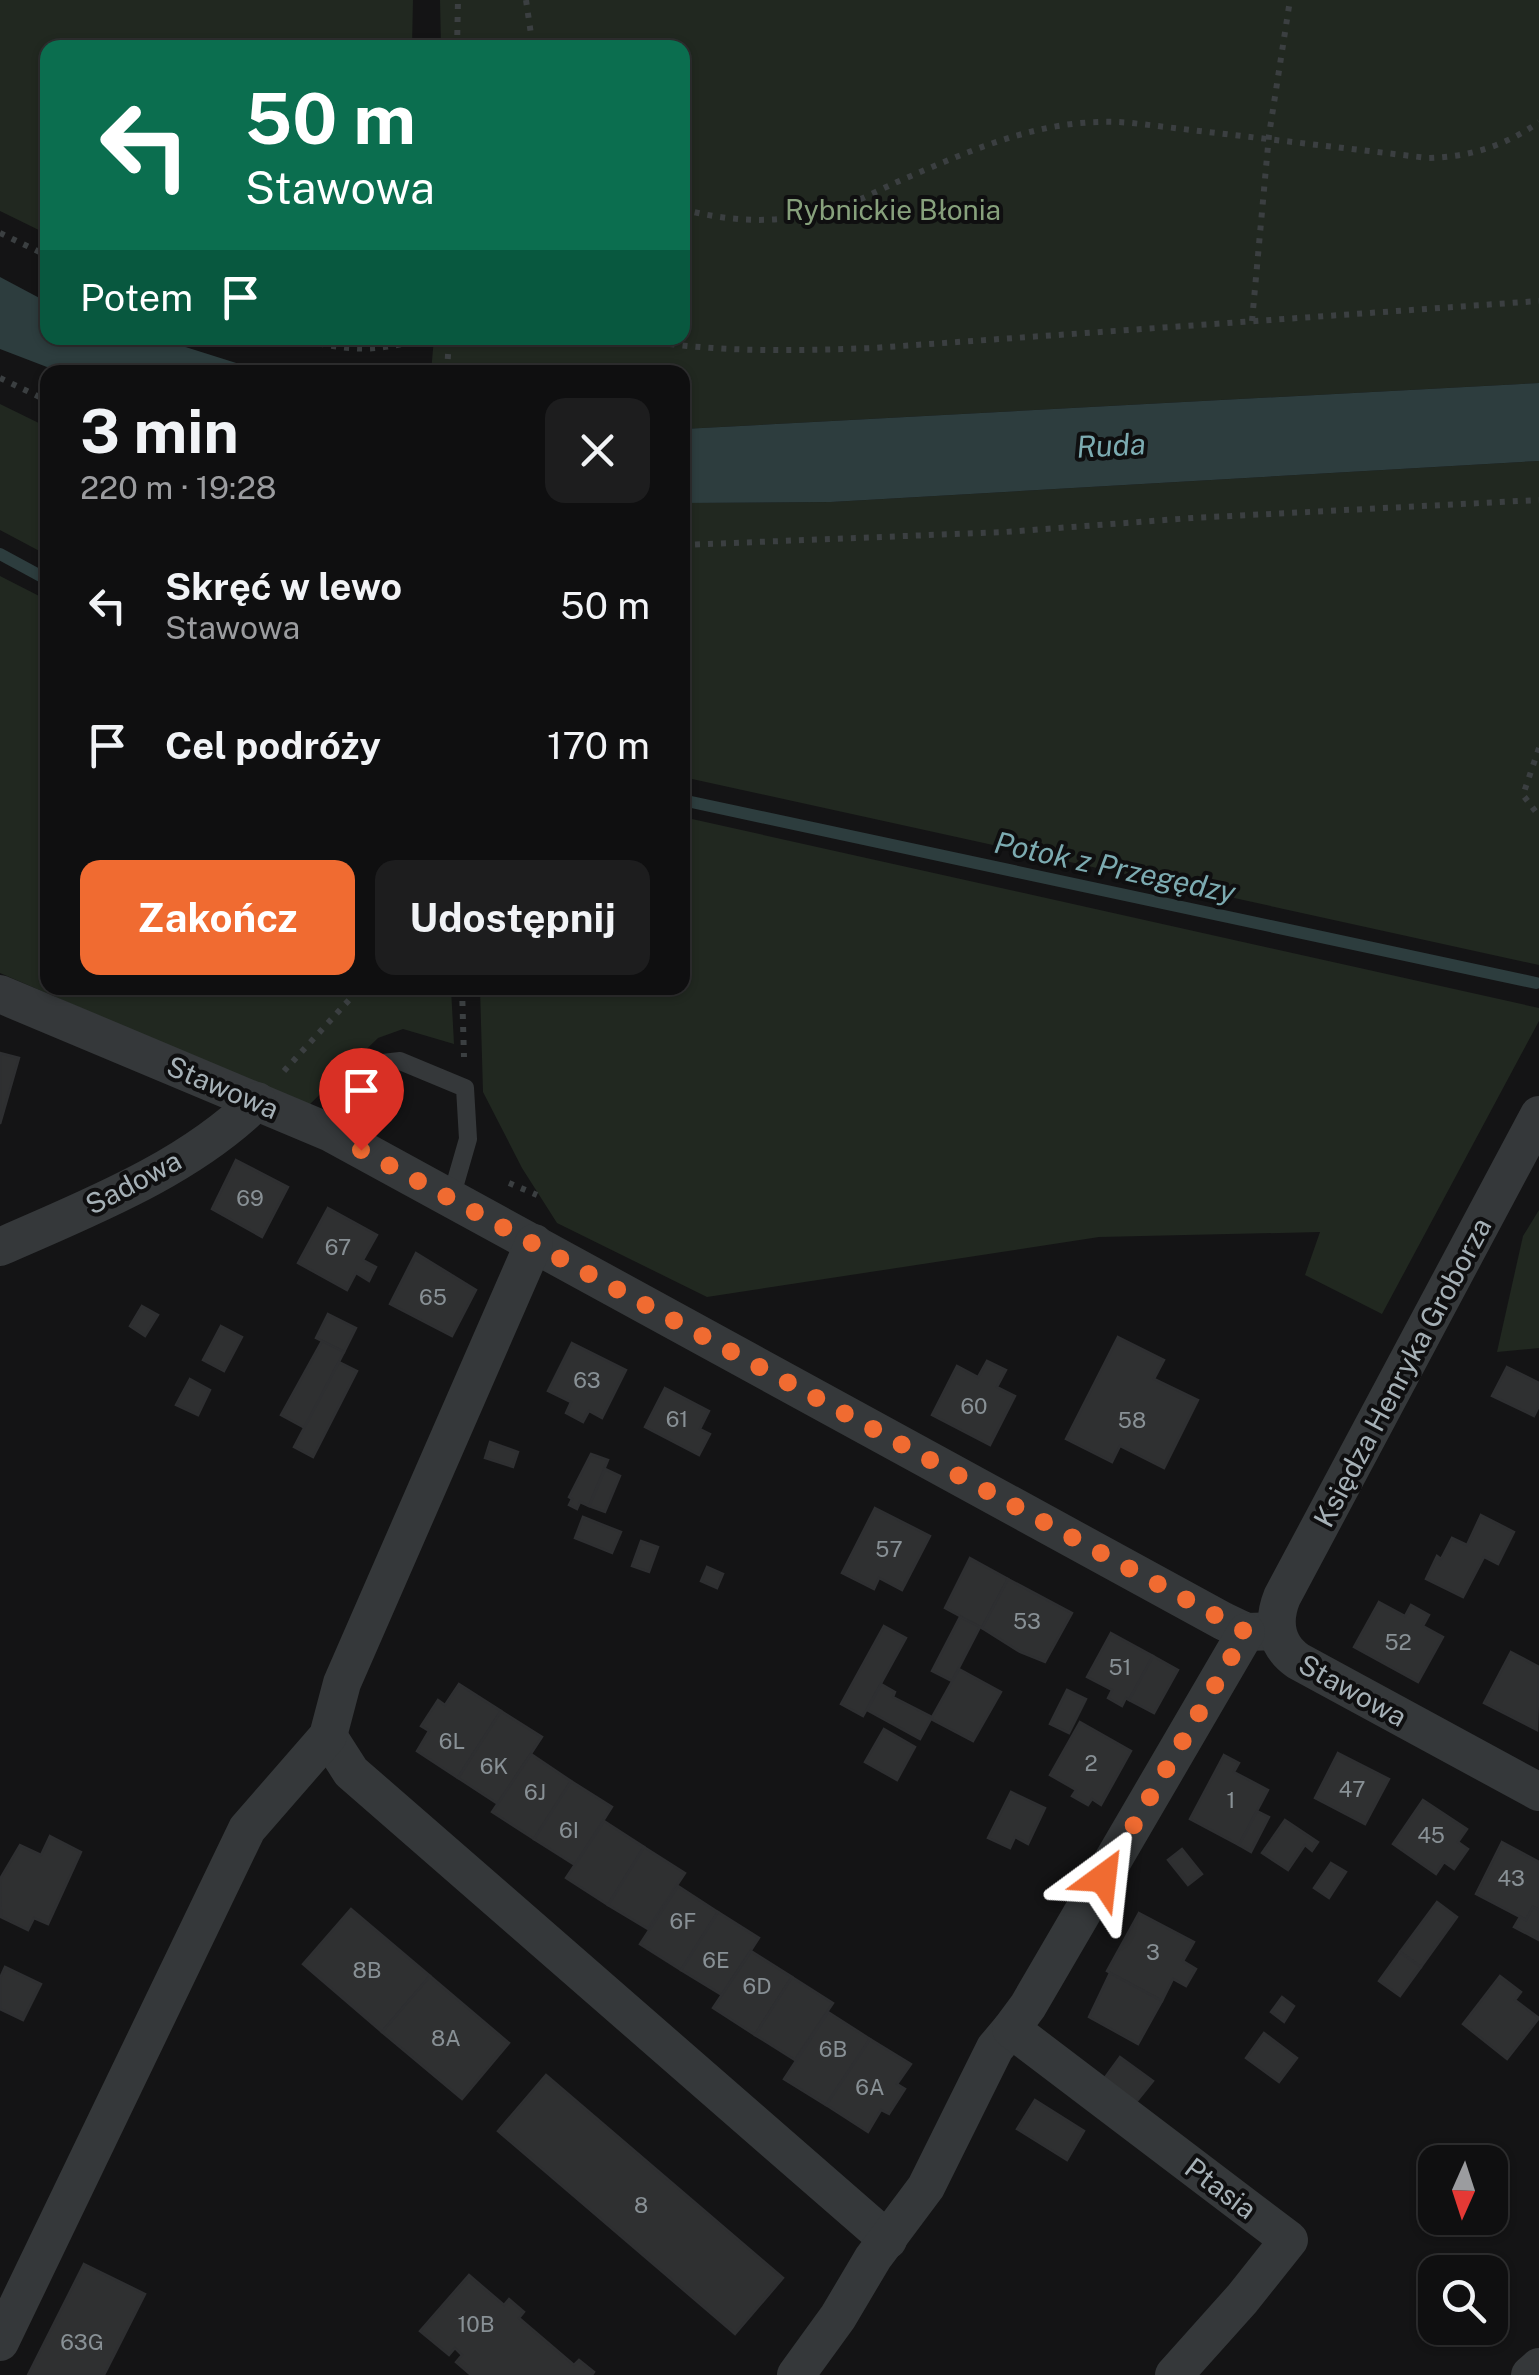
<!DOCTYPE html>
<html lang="pl">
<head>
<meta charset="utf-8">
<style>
  :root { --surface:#0f0f10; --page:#1d1d1e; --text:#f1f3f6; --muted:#9b9c9f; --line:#2f2f30; --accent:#f06b31 }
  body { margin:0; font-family:"Public Sans",sans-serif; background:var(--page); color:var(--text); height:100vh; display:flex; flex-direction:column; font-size:38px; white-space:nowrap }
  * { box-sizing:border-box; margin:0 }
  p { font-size:32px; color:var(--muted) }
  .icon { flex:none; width:55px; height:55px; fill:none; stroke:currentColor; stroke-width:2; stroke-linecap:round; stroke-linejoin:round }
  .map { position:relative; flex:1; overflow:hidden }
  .sheet { position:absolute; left:40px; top:365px; width:650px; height:630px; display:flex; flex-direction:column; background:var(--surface); border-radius:20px; box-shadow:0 2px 8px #0004,0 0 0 2px var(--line) }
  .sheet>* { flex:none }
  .banner { position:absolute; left:40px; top:40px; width:650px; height:305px; border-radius:20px; box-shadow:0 2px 8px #0004,0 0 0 2px var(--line); background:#0b6e4f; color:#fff; overflow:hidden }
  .needle { width:65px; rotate:183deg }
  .buttons { position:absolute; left:1418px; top:2145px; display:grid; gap:20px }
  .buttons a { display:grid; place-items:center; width:90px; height:90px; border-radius:20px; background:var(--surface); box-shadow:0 2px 8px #0004,0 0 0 2px var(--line); font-size:50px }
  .pin { position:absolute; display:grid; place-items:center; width:85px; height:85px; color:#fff; margin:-102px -42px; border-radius:50% 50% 50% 0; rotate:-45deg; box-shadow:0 0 10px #0007 }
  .pin .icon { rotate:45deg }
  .me { position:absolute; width:110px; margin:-55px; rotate:30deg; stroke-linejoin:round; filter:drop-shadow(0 0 8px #0008) }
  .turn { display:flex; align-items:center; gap:35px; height:210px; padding:0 40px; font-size:45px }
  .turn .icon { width:130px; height:130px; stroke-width:2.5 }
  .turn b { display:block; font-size:70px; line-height:85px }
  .then { display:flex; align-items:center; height:95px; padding:0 40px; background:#0003; gap:20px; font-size:38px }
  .round { display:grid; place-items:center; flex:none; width:105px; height:105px; border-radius:20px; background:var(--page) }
  .head { display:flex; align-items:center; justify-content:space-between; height:170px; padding:0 40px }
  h1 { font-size:60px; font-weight:700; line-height:75px }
  .button { display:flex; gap:20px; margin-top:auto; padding:20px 40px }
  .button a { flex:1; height:115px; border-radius:20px; background:var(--accent); color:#fff; font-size:40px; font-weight:700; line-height:115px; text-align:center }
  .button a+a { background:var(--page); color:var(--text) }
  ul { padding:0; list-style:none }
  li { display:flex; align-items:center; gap:30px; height:140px; padding:0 40px }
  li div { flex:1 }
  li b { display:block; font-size:38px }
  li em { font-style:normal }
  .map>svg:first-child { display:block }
</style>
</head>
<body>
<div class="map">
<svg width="1539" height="2375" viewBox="0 0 1539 2375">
  <rect width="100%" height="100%" fill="#141415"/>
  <g fill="#212820">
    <polygon points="0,0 413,0 412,47 48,48 47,234 0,211"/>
    <polygon points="440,0 1539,0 1539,383 683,429 682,372 431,372 434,338 682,338 682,48 441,47"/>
    <polygon points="0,404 47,427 47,555 0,530"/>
    <polygon points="1539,461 1539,965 683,777 683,503 831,502"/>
    <polygon points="0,576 47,600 48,988 451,988 454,1044 403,1029 378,1038 308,1106 0,973"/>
    <polygon points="683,817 1539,1008 1539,1021 1382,1314 1305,1275 1320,1232 1099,1237 707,1297 557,1223 522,1168 483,1092 480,988 682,988"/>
    <polygon points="1539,1210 1539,1348 1497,1352 1523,1236"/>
  </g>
  <g fill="#2d3d3e">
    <polygon points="0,277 47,302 48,338 157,338 265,372 60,372 0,349"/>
    <polygon points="1539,383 1539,461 831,502 683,503 683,429"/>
  </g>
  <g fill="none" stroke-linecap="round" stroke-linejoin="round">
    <g stroke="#2d3d3e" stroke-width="12">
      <polyline points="0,554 48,580"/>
      <polyline points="682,800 1536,983"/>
    </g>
  </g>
  <g fill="#2f3031" stroke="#2e2f31" stroke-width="2.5">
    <polygon points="0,1053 19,1058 0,1124"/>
    <polygon points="236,1160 288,1187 262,1237 212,1209"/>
    <polygon points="328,1208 377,1235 363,1260 376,1267 369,1281 356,1273 347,1290 298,1263"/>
    <polygon points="416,1253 476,1290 452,1336 390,1304"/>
    <polygon points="142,1306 158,1315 145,1336 130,1326"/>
    <polygon points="328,1314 356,1328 344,1352 316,1338"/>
    <polygon points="221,1326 242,1337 224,1371 203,1360"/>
    <polygon points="1118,1337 1164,1360 1154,1379 1198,1400 1164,1468 1120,1446 1112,1462 1066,1439"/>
    <polygon points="322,1341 344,1352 305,1428 281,1415"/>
    <polygon points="572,1343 626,1370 602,1418 589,1411 583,1422 566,1413 571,1402 548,1391"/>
    <polygon points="987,1361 1006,1370 997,1387 1015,1396 990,1445 932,1415 957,1366 978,1377"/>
    <polygon points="339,1362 357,1371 313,1457 294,1447"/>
    <polygon points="1507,1367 1539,1383 1539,1406 1534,1416 1492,1396"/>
    <polygon points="190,1379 210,1390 198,1415 176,1405"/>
    <polygon points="665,1388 709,1411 700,1429 710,1434 699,1455 645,1427"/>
    <polygon points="490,1442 518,1452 513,1467 485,1458"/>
    <polygon points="591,1454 608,1460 589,1506 580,1502 577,1509 569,1505 572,1499 569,1497"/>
    <polygon points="605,1469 620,1476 605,1512 589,1506"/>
    <polygon points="875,1508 930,1536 902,1590 879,1578 874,1589 842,1573"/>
    <polygon points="1481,1515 1514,1532 1498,1564 1484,1557 1463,1597 1426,1579 1437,1556 1441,1559 1452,1538 1467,1545"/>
    <polygon points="583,1517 621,1532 612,1553 575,1538"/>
    <polygon points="641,1541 658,1547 649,1572 632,1566"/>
    <polygon points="970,1558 1008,1579 982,1628 945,1608"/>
    <polygon points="707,1567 723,1574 717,1588 701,1581"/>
    <polygon points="1008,1579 1072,1613 1045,1662 1020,1652 982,1628"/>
    <polygon points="1379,1602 1405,1616 1411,1605 1429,1615 1423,1626 1443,1637 1418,1682 1354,1647"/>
    <polygon points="960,1617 980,1627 952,1681 932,1671"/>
    <polygon points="884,1626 906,1638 863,1716 841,1704"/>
    <polygon points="1111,1633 1153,1656 1129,1700 1126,1698 1122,1706 1108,1698 1112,1690 1087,1677"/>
    <polygon points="1511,1652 1539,1667 1537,1730 1484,1703"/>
    <polygon points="1153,1656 1178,1670 1154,1713 1129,1700"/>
    <polygon points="959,1669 1001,1692 973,1741 931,1719"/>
    <polygon points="459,1684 501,1711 458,1778 417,1751 429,1731 421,1726 438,1700 445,1705"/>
    <polygon points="881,1684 895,1692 893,1697 932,1717 920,1739 867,1710"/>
    <polygon points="1067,1690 1086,1699 1069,1733 1050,1724"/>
    <polygon points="501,1711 542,1737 498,1804 458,1778"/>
    <polygon points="1080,1722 1131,1751 1101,1805 1092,1799 1088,1805 1072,1796 1076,1790 1050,1775"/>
    <polygon points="884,1729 915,1747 897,1780 865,1762"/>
    <polygon points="1338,1753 1389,1779 1365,1824 1315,1798"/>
    <polygon points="531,1754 571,1781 534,1839 492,1812"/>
    <polygon points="1224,1755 1239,1763 1234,1772 1268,1790 1239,1845 1190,1819"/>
    <polygon points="571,1781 612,1807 575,1865 534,1839"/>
    <polygon points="1011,1792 1045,1808 1028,1844 1015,1837 1010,1848 988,1838"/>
    <polygon points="1423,1800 1467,1829 1458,1842 1468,1849 1454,1869 1444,1862 1436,1874 1393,1844"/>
    <polygon points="1257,1811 1269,1817 1251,1852 1239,1845"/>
    <polygon points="1285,1820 1318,1842 1312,1851 1305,1845 1288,1870 1262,1853"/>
    <polygon points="604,1821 644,1847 608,1905 566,1878"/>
    <polygon points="50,1836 81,1852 48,1924 34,1918 28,1930 1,1917 0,1879 20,1845 41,1855"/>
    <polygon points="1502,1842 1539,1862 1539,1910 1533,1907 1526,1920 1476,1894"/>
    <polygon points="644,1847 685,1873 648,1929 608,1905"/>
    <polygon points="1182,1849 1202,1874 1188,1885 1168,1860"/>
    <polygon points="1331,1863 1346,1872 1329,1898 1314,1888"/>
    <polygon points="678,1886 718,1912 681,1970 640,1944"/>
    <polygon points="1437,1902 1457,1917 1421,1967 1400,1952"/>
    <polygon points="1533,1907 1539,1910 1539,1940 1514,1927 1520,1917 1526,1920"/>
    <polygon points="351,1909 430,1976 382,2032 303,1964"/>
    <polygon points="718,1912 759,1938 722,1995 681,1970"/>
    <polygon points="1139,1913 1194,1942 1183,1961 1196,1969 1186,1986 1173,1979 1162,2001 1107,1971"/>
    <polygon points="751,1951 792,1977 755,2035 713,2008"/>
    <polygon points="1400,1952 1421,1967 1400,1996 1379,1981"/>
    <polygon points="5,1967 41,1984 23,2020 0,2009 0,1978"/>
    <polygon points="1110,1973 1162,2001 1138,2044 1089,2017"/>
    <polygon points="430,1976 509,2043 462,2099 382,2032"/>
    <polygon points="1500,1976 1521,1992 1515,2000 1539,2018 1507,2059 1463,2024"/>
    <polygon points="792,1977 833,2003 795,2060 755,2035"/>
    <polygon points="1282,1997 1294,2006 1284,2022 1271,2012"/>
    <polygon points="828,2012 870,2039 826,2105 784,2079"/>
    <polygon points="1264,2033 1297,2058 1279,2082 1246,2058"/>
    <polygon points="870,2039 911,2064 897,2084 905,2089 889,2114 881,2110 868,2132 826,2105"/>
    <polygon points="1120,2057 1153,2081 1136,2102 1104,2079"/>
    <polygon points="546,2075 783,2278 735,2334 498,2131"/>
    <polygon points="1035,2100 1084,2131 1067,2160 1017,2129"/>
    <polygon points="84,2264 145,2294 104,2375 28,2375"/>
    <polygon points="469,2275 504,2305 509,2299 524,2312 519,2318 574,2365 579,2360 594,2372 592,2375 471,2375 456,2362 462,2355 455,2348 449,2355 420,2331"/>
  </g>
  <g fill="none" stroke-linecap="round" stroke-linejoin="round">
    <g stroke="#3b3f41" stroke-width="6" stroke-dasharray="5 8" stroke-linecap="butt">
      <polyline points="526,0 533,48"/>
      <polyline points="457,48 458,0"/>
      <path d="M682 209C733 223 783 224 834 209 855 203 877 191 897 182 974 149 1047 115 1132 123L1428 158C1469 157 1505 146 1539 122"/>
      <polyline points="0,233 48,256"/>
      <polyline points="1252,321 1269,135 1290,0"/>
      <path d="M293 338C347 350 371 354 425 338"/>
      <path d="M631 338C712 353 791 351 873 348L1539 301"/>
      <polyline points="447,372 449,338"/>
      <polyline points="0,378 48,401"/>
      <polyline points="682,545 1005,532 1192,518 1539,500"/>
      <polyline points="1539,748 1523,795 1539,816"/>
      <polyline points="462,988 464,1057"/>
      <polyline points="284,1071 360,988"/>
      <polyline points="509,1183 537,1195"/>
    </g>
    <polyline stroke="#35383a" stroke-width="18" points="331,1133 350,1092 374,1064 400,1061 465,1088 468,1139 451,1198"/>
    <g stroke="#35383a" stroke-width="38">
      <polyline points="0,994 331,1133 1223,1621 1246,1632 1277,1631"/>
      <path d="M1539 1115 1282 1597C1272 1622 1276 1646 1298 1661L1539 1792"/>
      <path d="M0 1247C88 1208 187 1170 257 1101"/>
      <polyline points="328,1736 351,1772 888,2240"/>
      <polyline points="0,2342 247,1829 328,1736 342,1683 534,1243"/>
      <polyline points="796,2375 838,2317 873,2258 926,2187 995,2048 1011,2029"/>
      <polyline points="1174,2375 1242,2299 1289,2240 1011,2029 1028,2006 1246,1632"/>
      <polyline points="1530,2375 1539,2367"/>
    </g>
  </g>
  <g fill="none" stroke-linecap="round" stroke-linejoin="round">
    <polyline stroke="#f06b31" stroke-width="18" stroke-dasharray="0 32.4" points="361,1150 1246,1632 1103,1878"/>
  </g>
  <g text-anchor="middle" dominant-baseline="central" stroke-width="8" stroke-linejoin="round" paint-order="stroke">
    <g font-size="22" fill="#889095">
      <text x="250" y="1198">69</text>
      <text x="338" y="1247">67</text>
      <text x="433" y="1297">65</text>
      <text x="587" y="1380">63</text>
      <text x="974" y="1406">60</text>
      <text x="677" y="1419">61</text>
      <text x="1132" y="1420">58</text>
      <text x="889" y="1549">57</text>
      <text x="1027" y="1621">53</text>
      <text x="1398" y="1642">52</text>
      <text x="1120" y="1667">51</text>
      <text x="452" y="1741">6L</text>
      <text x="1091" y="1763">2</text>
      <text x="494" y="1766">6K</text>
      <text x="1352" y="1789">47</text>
      <text x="535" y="1792">6J</text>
      <text x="1231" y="1800">1</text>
      <text x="569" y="1830">6I</text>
      <text x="1431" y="1835">45</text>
      <text x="1511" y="1878">43</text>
      <text x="683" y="1921">6F</text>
      <text x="1153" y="1952">3</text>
      <text x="716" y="1960">6E</text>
      <text x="367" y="1970">8B</text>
      <text x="757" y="1986">6D</text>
      <text x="446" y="2038">8A</text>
      <text x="833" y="2049">6B</text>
      <text x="870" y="2087">6A</text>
      <text x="641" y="2205">8</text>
      <text x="476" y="2324">10B</text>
      <text x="82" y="2342">63G</text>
    </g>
    <g font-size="28" fill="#87a17c" stroke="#0f0f10">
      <text x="893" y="209">Rybnickie Błonia</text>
    </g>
    <g font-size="28" fill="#a5b0b6" stroke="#0f0f10">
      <text transform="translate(223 1087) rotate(23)">Stawowa</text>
      <text transform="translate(133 1182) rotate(-28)">Sadowa</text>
      <text transform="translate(1402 1372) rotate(-62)">Księdza Henryka Groborza</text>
      <text transform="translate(1353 1690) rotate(29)">Stawowa</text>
      <text transform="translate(1221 2188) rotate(37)">Ptasia</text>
    </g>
    <g font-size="30" font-style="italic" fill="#7cabb1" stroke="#0f0f10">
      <text transform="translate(1111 445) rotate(-3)">Ruda</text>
      <text transform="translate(1115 867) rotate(12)">Potok z Przegędzy</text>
    </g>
  </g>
</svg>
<div class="buttons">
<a><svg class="needle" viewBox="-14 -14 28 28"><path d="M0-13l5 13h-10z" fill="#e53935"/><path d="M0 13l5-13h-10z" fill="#9b9c9f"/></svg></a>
<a><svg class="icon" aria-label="search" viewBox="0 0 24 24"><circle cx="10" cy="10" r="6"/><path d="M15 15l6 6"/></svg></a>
</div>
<div class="pin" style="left:361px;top:1150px;background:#d93025"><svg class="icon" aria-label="arrive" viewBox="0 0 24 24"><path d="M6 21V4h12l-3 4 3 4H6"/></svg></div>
<svg class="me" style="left:1103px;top:1878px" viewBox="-20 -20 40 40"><path d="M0-17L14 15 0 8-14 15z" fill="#f06b31" stroke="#fff" stroke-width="4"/></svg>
<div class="banner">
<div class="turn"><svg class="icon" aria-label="left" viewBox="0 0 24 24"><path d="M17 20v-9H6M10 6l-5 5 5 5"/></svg><div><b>50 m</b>Stawowa</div></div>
<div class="then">Potem<svg class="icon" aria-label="arrive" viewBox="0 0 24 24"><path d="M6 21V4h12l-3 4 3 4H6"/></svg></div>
</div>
<section class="sheet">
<div class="head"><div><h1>3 min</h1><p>220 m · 19:28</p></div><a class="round"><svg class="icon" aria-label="close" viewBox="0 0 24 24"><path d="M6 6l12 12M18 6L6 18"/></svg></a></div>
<ul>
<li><svg class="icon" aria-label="left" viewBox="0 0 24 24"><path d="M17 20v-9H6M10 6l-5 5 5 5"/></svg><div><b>Skręć w lewo</b><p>Stawowa</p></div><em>50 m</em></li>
<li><svg class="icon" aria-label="arrive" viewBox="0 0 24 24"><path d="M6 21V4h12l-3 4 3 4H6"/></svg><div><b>Cel podróży</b></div><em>170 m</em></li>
</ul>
<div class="button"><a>Zakończ</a><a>Udostępnij</a></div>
</section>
</div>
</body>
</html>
